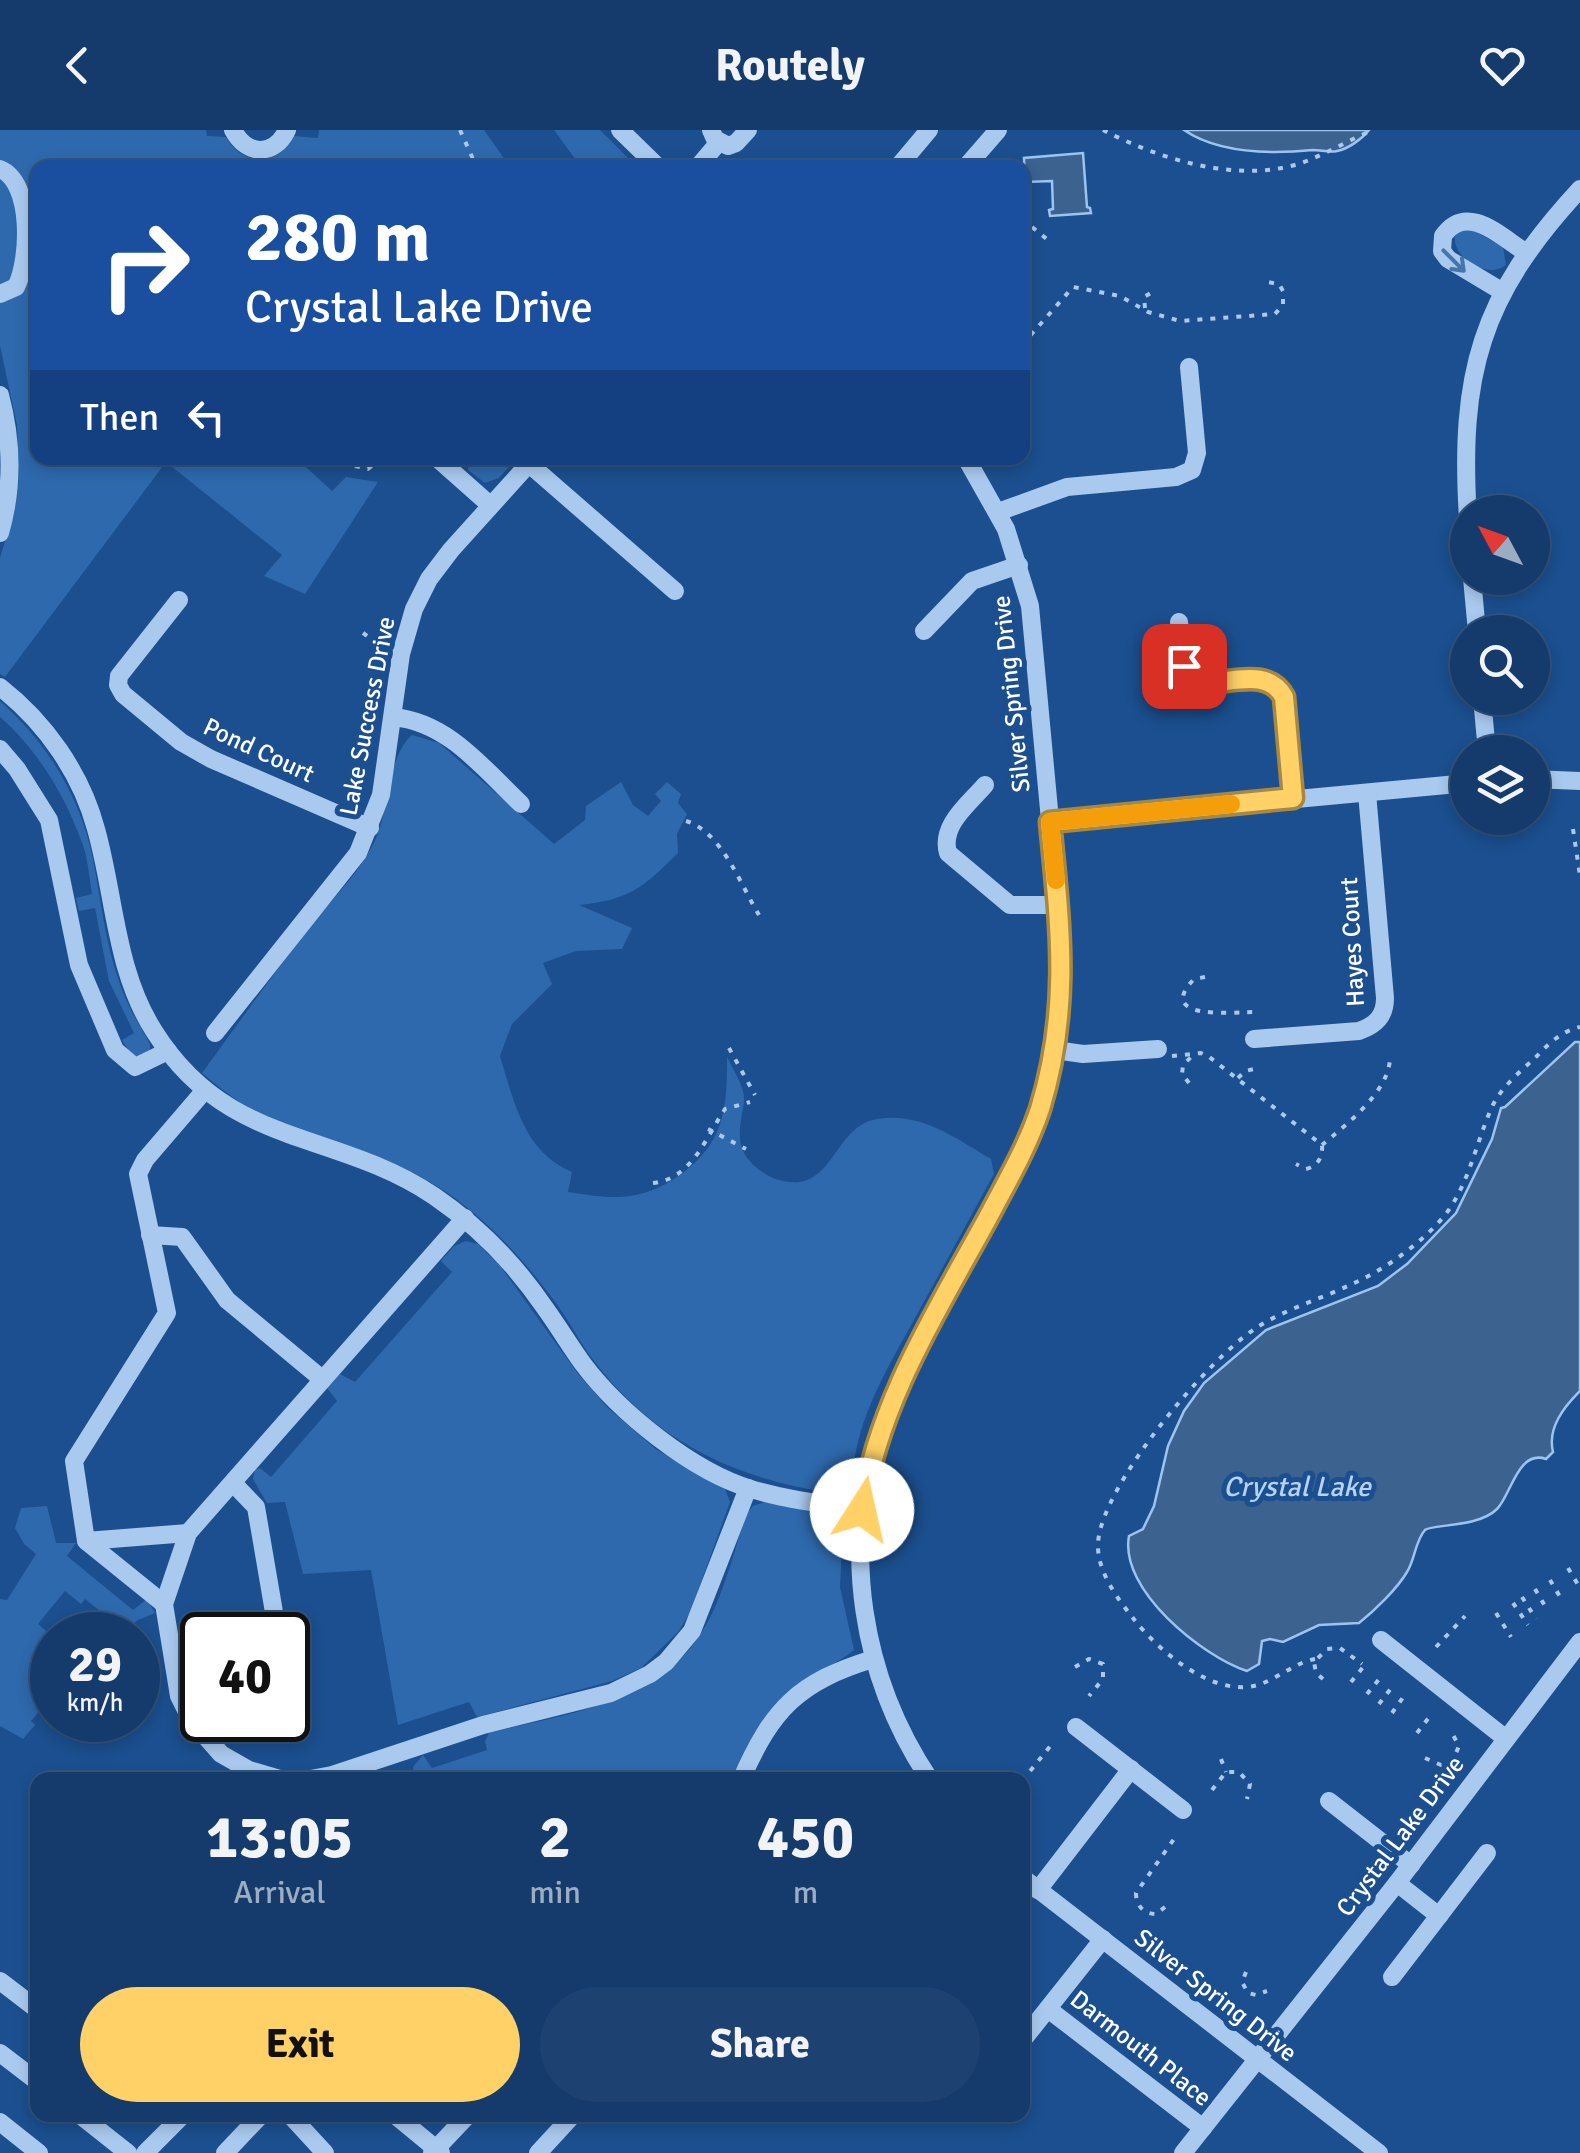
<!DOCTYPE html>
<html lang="en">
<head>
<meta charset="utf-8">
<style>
  :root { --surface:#143b6b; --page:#1d4271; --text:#f1f3f6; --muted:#9dadc1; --line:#33557e; --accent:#ffd166 }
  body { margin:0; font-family:Signika,sans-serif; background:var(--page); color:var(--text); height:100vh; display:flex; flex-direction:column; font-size:38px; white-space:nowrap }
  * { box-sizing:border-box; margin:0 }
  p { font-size:32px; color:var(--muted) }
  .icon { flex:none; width:55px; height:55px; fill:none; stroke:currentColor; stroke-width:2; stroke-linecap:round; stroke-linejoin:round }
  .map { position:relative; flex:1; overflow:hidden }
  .sheet { position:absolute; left:30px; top:1642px; width:1000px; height:350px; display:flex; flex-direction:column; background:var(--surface); border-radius:20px; box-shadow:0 5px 15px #0003,0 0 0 2px var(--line) }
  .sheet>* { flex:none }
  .top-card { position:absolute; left:30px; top:30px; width:1000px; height:305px; border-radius:20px; box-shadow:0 5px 15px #0003,0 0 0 2px var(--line); background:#1a4fa0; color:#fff; overflow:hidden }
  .needle { width:65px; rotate:311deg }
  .tools { position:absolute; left:1450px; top:365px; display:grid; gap:20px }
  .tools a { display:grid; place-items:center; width:100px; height:100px; border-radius:50%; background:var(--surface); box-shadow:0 5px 15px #0003,0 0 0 2px var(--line); font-size:50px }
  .speed { position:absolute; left:30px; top:1482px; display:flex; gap:20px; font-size:50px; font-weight:700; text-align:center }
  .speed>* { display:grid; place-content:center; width:130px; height:130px; border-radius:50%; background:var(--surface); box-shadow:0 5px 15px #0003,0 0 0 2px var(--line); line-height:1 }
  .speed small { font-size:25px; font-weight:400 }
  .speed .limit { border:5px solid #111; border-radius:15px; background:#fff; color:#111 }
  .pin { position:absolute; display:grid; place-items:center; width:85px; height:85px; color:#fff; margin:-42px; border-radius:20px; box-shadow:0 5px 15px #0006 }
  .me { position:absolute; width:110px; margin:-55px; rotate:10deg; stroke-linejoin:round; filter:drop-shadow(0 0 8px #0008) }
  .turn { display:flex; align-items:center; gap:35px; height:210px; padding:0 50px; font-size:45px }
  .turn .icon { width:130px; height:130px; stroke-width:2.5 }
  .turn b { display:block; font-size:70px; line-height:85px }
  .then { display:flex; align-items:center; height:95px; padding:0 50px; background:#0003; gap:20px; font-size:38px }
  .eta { display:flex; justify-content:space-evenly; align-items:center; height:170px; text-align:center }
  .eta b { font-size:60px; font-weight:700; line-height:70px }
  .cta { display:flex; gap:20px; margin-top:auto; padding:20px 50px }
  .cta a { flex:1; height:115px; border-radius:60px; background:var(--accent); color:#111; font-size:40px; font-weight:700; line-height:115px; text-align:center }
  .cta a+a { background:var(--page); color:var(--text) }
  header { display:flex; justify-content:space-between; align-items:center; height:130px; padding:0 50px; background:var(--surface); font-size:45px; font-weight:700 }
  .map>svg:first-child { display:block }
</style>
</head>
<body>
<header><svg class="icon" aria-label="back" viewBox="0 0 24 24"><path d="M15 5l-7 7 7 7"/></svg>Routely<svg class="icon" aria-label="heart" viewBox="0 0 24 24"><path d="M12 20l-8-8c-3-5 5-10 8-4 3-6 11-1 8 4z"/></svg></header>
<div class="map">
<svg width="1580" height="2023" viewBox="0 0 1580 2023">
  <rect width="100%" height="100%" fill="#1b4f8f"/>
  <g fill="#2e69ad">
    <path d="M0 0H206L207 6 226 7C243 37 278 37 294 6L318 8 319 0H484L510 37 38 38V328H296L332 361 346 347 378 352 305 464 264 446 282 425 166 332 5 547 0 544V428L16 373 19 347 17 295 0 216Z"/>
    <polygon points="554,0 600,0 637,37 581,37"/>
    <path d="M1462 100H1472L1503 117 1506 135C1487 150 1452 128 1455 106Z"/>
    <polygon points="476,328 517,328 499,348 485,353 468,340 468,337"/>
    <path d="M0 571C48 614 80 666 93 729 101 770 105 812 119 851 126 874 139 894 150 914V920L140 929 132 926 122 910 134 903 109 851 95 778 79 781 76 768 92 764C89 747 88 726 81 710 65 666 37 619 0 587Z"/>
    <path d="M412 605 439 613 554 714 585 690 586 676 621 652 633 675 648 686 661 671 655 664 667 652 681 664 678 673 687 684 677 704 678 723C643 758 629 770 579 775L632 798 622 819 576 821 543 833 552 854 512 894 500 926C514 972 524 1022 572 1042L568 1062C588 1065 610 1069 630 1066 666 1061 707 1031 719 997 727 975 727 950 727 927 733 939 745 958 744 970 743 988 735 1004 744 1023 750 1034 762 1043 773 1048 834 1071 831 996 877 989 921 982 955 1008 991 1029L994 1044C969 1089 945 1134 920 1179 892 1231 855 1287 853 1348L846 1357 829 1363C730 1347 652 1309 591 1227 579 1211 570 1192 558 1176 527 1133 490 1092 446 1062 388 1023 319 1014 257 983 237 972 219 957 202 943 237 895 272 846 308 799 332 769 362 741 377 706 389 676 388 626 412 605Z"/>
    <polygon points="466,1111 478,1114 501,1137 578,1244 608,1278 657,1320 725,1359 730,1372 690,1483 678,1502 641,1538 612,1551 477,1587 469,1572 398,1595 371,1440 303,1444 285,1372 267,1373 253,1349 255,1340 260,1338 271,1347 337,1271 327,1258 340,1244 355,1252 452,1142 441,1131 454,1116"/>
    <path d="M765 1372 828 1385 843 1397 840 1457 854 1520C837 1534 817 1541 799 1554 764 1579 748 1612 731 1650H530L520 1642 513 1650H414L413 1637 423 1625 432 1638 487 1620 485 1611 489 1603C564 1584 654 1575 700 1505 723 1470 733 1423 747 1383L753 1376Z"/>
    <polygon points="47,1376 56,1413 76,1413 67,1426 133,1480 147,1469 155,1483 138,1490 118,1505 106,1495 110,1489 85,1469 81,1474 65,1461 38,1494 52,1506 49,1511 52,1514 52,1566 31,1591 35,1595 23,1609 0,1596 0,1469 7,1470 36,1424 24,1414 15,1398 21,1378"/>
  </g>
  <g fill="#3c6290" stroke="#9cc4f0" stroke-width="2.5">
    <path d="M1184 0H1369C1362 9 1348 19 1337 21 1330 23 1321 20 1313 20 1272 24 1219 24 1184 0Z"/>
    <polygon points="1083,23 1087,77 1090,78 1091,83 1050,86 1049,80 1053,79 1052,51 1025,52 1024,28"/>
    <path d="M1575 912H1580V1261C1564 1277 1547 1298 1553 1322L1546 1329C1518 1319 1511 1365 1497 1379 1478 1398 1431 1394 1425 1400 1415 1411 1415 1430 1407 1442 1397 1459 1374 1481 1359 1493L1319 1495 1283 1512 1270 1509 1262 1511 1259 1534 1247 1541C1202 1526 1119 1460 1129 1406L1143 1399 1154 1376 1168 1316 1184 1281 1204 1253 1266 1200 1378 1156 1407 1134 1456 1083 1492 1009 1501 978 1505 977Z"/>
  </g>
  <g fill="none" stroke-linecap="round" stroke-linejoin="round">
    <g stroke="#a9c9ee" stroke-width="4" stroke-dasharray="5 8" stroke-linecap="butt">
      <polyline points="460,0 477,38"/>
      <path d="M1103 0C1159 29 1240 55 1304 32 1328 23 1350 9 1374 0"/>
      <polyline points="1022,89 1048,110"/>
      <polyline points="1145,178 1144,167 1154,161"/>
      <polyline points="1022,215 1073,157 1120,166 1148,182 1180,191 1275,184 1283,175 1283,161 1279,154 1267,152"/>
      <polyline points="355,336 368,339 381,328"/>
      <polyline points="363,503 384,518"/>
      <path d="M686 691C722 702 740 754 759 785"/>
      <polyline points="1573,699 1580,746"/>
      <path d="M1205 847 1194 849C1154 891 1234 882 1253 882"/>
      <polyline points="729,918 755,965"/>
      <path d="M1172 926 1201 923 1208 926 1322 1015C1323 1027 1318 1036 1306 1039L1296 1034"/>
      <polyline points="1238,948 1245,941 1259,938"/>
      <polyline points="1189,953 1182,944 1183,935 1193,925"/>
      <polyline points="708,999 746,1019"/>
      <path d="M1322 1015C1347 994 1390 961 1390 927"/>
      <path d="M653 1053C692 1049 706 1007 725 979L750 972"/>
      <polyline points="1568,1438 1580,1458"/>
      <polyline points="1550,1450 1562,1470"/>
      <polyline points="1535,1459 1548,1481"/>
      <polyline points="1522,1467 1536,1489"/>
      <polyline points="1513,1473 1528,1495"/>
      <polyline points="1496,1483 1511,1507"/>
      <polyline points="1436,1517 1465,1486"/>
      <path d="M1315 1529C1297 1532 1279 1547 1261 1554 1216 1570 1159 1522 1133 1488 1117 1468 1097 1441 1098 1414 1100 1357 1208 1229 1256 1198 1285 1179 1321 1169 1352 1154 1382 1141 1416 1117 1438 1093 1468 1062 1475 1014 1492 977 1501 957 1521 941 1537 926 1549 913 1562 901 1580 897"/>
      <polyline points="1075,1537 1089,1529 1103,1534 1103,1549 1089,1566"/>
      <polyline points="1323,1549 1316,1543 1314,1532 1327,1519 1340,1518 1362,1534"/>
      <polyline points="1351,1552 1364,1536"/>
      <polyline points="1367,1564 1380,1548"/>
      <polyline points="1379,1574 1392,1557"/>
      <polyline points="1392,1583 1404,1566"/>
      <polyline points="1417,1603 1430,1586"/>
      <polyline points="1425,1628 1441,1635 1453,1630 1459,1616 1452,1603"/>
      <polyline points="1221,1629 1226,1642"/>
      <polyline points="994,1650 996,1640"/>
      <polyline points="1022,1651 1052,1614"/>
      <polyline points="1212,1660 1226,1642 1239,1642 1250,1654 1247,1669"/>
      <path d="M1165 1777 1156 1784C1143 1784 1136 1775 1136 1763L1174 1709"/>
      <polyline points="1246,1842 1242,1852 1248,1863 1256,1865 1267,1861"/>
    </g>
    <g stroke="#a9c9ee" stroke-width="18">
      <path d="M233 0C247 26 274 27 287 0"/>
      <polyline points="620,0 659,38"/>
      <polyline points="711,0 715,9 728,16 736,13 748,0"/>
      <polyline points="697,38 719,12"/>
      <polyline points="897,38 929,0"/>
      <polyline points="965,38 998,0"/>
      <path d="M0 39C33 52 30 130 16 157L0 164"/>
      <path d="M1503 162 1448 129 1442 121 1443 106C1467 72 1500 106 1525 122"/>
      <path d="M0 265C12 310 13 358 0 403"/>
      <polyline points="437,328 490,375"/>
      <polyline points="528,333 675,461"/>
      <polyline points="998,382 1067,357 1176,347 1192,340 1197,323 1189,237"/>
      <path d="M1468 389C1459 244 1480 167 1580 59"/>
      <polyline points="1472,448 1477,502"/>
      <polyline points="179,470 119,546 118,555 123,564 181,612 211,629 370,698"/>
      <path d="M1179 492 1184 536 1189 549C1219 565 1265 530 1284 567L1293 668"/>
      <polyline points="924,501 972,451 1019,435"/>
      <path d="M0 557C45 592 81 643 96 699 115 766 115 840 154 901 228 1019 334 999 434 1066 478 1096 515 1134 545 1178 558 1196 570 1216 583 1234 620 1283 692 1341 751 1359 787 1370 825 1374 862 1380"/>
      <polyline points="1482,568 1487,622"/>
      <path d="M393 587C448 592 483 638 521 674"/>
      <polyline points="0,619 17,639 49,690 79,835 115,920 135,937 168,921"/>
      <polyline points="1532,649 1580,651"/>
      <path d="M985 655C969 674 940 695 948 723L1010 775H1058"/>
      <polyline points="1051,692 1468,653"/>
      <polyline points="215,903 358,723 381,665 401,524 414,479 429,449 451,420 534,328"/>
      <path d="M1254 909 1359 901C1376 895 1385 886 1385 868L1367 663"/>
      <polyline points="1055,920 1083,924 1158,919"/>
      <polyline points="150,1105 182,1107 227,1170 322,1249"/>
      <polyline points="233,1353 256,1377 275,1488 271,1505"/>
      <polyline points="86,1411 188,1403"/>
      <polyline points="164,1474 86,1411 74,1331 167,1183 138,1044 145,1030 205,960"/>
      <polyline points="1381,1510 1505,1608"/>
      <polyline points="1076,1597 1183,1680"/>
      <polyline points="283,1650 249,1640 221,1624 191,1590 179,1566 164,1474 188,1403 465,1088"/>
      <polyline points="305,1650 332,1645 483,1595 611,1563 650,1544 666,1532 692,1501 748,1358"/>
      <path d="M741 1650C772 1579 798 1552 873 1529"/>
      <path d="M930 1650C861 1547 841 1419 880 1301 899 1241 935 1185 965 1130 991 1082 1022 1033 1039 980 1058 922 1063 868 1061 808L1030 476 1006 399 966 328"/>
      <polyline points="1329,1671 1411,1735"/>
      <polyline points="1022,1747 1379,2023"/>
      <polyline points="1397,1753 1439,1786"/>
      <polyline points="1038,1760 1131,1639"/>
      <polyline points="1392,1847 1487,1723"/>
      <polyline points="0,1851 38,1880"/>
      <polyline points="1048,1879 1203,1998"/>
      <polyline points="1022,1911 1103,1809"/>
      <polyline points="0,1923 38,1952"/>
      <polyline points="80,1985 128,2023"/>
      <polyline points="290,1985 325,2023"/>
      <polyline points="395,1985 441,2023"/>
      <polyline points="0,1992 39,2023"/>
      <polyline points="145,2023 183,1985"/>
      <polyline points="225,2023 261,1985"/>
      <polyline points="432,2023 468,1985"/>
      <polyline points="538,2023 573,1985"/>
      <polyline points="1183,2023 1397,1753 1580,1512"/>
    </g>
  </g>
  <defs><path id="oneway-shaft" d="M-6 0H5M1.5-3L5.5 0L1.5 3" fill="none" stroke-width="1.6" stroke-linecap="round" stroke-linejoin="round" transform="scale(2.5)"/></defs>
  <use stroke="#4674ac" href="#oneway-shaft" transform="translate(1454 131) rotate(45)"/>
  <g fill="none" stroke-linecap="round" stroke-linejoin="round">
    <g stroke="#a68842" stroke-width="25">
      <path id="route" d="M862 1380C878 1271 939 1178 991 1082 1009 1048 1028 1015 1040 979 1071 877 1060 796 1050 692L1293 668 1284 567C1267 535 1225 556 1195 553L1185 543 1184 536"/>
    </g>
    <use href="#route" stroke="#ffd166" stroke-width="18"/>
    <polyline stroke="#f59e0b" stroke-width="18" points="1056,750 1050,692 1231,674"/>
  </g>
  <g text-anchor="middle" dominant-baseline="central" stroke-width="10" stroke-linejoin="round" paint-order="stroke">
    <g font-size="25" fill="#fff" stroke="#1b4f8f">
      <text transform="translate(1011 564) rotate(-96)">Silver Spring Drive</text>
      <text transform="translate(367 586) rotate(-79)">Lake Success Drive</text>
      <text transform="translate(259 620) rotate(25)">Pond Court</text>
      <text transform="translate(1352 812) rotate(-93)">Hayes Court</text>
      <text transform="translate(1400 1706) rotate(-53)">Crystal Lake Drive</text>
      <text transform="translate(1216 1865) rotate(38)">Silver Spring Drive</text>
      <text transform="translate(1141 1918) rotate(38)">Darmouth Place</text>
    </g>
    <g font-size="28" font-style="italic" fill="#b5d3f5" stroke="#1b4f8f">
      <text x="1297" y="1357">Crystal Lake</text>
    </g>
  </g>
</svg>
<div class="tools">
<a><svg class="needle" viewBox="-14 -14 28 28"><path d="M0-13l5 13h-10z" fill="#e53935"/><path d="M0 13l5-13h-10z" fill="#9dadc1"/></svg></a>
<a><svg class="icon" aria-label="search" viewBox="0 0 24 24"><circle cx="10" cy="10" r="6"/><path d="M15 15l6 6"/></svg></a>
<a><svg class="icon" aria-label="layers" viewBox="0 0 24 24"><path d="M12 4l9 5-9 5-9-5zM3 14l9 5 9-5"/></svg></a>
</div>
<div class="speed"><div>29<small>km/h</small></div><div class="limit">40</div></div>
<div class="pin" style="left:1184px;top:536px;background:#d93025"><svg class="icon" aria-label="arrive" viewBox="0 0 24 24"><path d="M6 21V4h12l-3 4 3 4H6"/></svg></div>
<svg class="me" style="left:862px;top:1380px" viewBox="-20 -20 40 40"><circle r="19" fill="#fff"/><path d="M0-13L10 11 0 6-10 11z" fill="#ffd166"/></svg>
<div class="top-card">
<div class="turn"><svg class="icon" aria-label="right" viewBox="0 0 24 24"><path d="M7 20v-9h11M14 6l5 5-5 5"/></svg><div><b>280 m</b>Crystal Lake Drive</div></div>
<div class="then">Then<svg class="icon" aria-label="left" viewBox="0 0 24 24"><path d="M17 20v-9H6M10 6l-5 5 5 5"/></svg></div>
</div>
<section class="sheet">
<div class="eta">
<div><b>13:05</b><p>Arrival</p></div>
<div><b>2</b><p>min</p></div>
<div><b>450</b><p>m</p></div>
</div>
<div class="cta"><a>Exit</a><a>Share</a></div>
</section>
</div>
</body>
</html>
